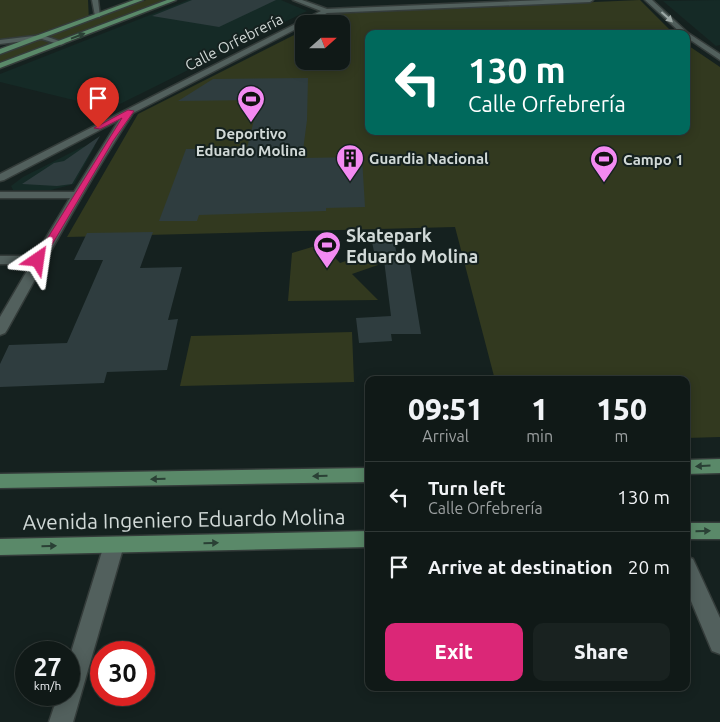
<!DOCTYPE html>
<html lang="en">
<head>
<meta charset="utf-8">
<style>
  :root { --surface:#101917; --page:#192220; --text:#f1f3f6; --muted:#9ca0a1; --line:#303836; --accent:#db2777 }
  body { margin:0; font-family:Ubuntu,sans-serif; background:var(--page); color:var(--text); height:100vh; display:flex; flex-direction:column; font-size:19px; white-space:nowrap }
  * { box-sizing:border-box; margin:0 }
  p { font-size:16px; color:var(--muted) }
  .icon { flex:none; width:28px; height:28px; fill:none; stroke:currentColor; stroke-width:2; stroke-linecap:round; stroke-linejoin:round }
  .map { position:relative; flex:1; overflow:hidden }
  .drawer { position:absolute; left:365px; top:376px; width:325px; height:315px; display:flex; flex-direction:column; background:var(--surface); border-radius:10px; box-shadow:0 2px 12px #0003,0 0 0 1px var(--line) }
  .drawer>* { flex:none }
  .banner { position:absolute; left:365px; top:30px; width:325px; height:105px; border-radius:10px; box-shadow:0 2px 12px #0003,0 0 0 1px var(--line); background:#00695c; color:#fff; overflow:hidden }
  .needle { width:32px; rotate:69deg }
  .buttons { position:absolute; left:295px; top:15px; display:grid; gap:10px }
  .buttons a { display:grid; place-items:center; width:55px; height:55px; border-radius:10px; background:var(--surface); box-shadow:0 2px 12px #0003,0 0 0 1px var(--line); font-size:25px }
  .speed { position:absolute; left:15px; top:641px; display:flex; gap:10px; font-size:25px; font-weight:700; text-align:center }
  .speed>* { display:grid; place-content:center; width:65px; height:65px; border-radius:50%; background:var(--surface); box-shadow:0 2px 12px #0003,0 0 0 1px var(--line); line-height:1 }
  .speed small { font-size:12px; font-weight:400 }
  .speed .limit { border:8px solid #d22; background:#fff; color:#111 }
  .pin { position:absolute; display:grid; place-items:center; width:42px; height:42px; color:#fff; margin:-51px -21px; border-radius:50% 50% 50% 0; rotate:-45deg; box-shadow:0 0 5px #0007 }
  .pin .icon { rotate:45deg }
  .me { position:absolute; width:55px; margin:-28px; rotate:32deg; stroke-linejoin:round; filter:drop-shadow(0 0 4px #0008) }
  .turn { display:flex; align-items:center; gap:18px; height:105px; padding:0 20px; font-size:22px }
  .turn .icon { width:65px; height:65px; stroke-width:2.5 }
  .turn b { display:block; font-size:35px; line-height:42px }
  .eta { display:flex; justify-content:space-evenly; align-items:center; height:85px; text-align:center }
  .eta b { font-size:30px; font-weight:800; line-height:35px }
  .primary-button { display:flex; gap:10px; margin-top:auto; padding:10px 20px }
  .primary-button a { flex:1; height:58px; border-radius:10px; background:var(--accent); color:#fff; font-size:20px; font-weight:800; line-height:58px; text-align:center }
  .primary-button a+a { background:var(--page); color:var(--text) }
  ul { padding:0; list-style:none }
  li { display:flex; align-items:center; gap:15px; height:70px; padding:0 20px; border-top:1px solid var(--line) }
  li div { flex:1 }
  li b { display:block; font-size:19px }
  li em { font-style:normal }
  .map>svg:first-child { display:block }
</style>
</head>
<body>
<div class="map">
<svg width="720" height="722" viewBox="0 0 720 722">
  <rect width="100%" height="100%" fill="#15211f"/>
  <g fill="#152a26">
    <polygon points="188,0 281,0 307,11 110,109 0,82 0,74"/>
    <polygon points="720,0 720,45 716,46 663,1"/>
    <polygon points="92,145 95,146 74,184 51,190 13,190 11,186 23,177 82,147"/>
  </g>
  <g fill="#32391f">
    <polygon points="0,0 88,0 89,21 146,0 166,0 0,63 0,53 46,35 0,40"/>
    <polygon points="640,0 674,34 369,34 369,131 686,131 686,44 720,67 720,437 686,438 686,380 495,380 455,227 67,237 138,114 304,30 304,61 341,61 341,24 317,24 338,13"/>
    <polygon points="322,244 340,263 366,254 378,265 352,274 378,300 288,301 292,253"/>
    <polygon points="352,332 354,382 180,386 191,336"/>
  </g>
  <g fill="#2f3d3f">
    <polygon points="192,0 276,0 219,27 152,16"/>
    <polygon points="308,78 307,120 302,158 362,157 365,207 326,208 326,211 199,215 197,221 159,221 186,149 247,148 259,100 178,101 213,79"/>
    <polygon points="100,136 72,184 57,186 22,184 54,163 64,161"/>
    <polygon points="153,232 140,268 182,267 168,320 178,319 167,370 107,372 104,383 0,387 0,364 9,345 67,343 103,260 74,260 87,233"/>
    <polygon points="394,241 398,260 409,260 421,334 391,334 392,341 359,343 356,318 391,316 384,260 376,261 372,242"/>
  </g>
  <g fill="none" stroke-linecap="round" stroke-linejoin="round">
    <g stroke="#343c3a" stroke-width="3">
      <g id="minor">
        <polygon points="92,0 98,0 100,17 95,16"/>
        <path d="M293 0H302L327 9 545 0H593L590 2 327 13 133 113C87 183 48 256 7 330L5 333 0 335V317L31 264H0V256H35L70 198H0V192H74L119 120 4 180 0 181V174L321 11Z"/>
        <polygon points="645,0 652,0 688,33 720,54 720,60 686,37 686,34 682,34"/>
        <polygon points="42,35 65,43 61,45 42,39 0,44 0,40"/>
        <polygon points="114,537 121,539 124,545 73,722 49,722 58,695 69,695 69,659 104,545 107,539"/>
        <polygon points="686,556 693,559 720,618 720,654 712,651 686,589"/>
      </g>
    </g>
    <g stroke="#343c3a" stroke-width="3">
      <g id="major">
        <polygon points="134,0 143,0 0,54 0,49"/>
        <polygon points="167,0 176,0 0,68 0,63"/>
        <polygon points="720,459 720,473 686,474 686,460"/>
        <polygon points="369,468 369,482 0,488 0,474"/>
        <rect x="686" y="523" width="34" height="16"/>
        <polygon points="369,531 369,547 0,555 0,539"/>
      </g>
    </g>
    <use href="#minor" fill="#52605d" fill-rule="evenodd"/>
    <use href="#major" fill="#5a8969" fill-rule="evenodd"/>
  </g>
  <defs><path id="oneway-solid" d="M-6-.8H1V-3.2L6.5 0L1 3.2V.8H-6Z" transform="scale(1.25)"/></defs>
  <use fill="#9ea9a6" href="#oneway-solid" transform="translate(667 17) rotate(42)"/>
  <g fill="#2a4035">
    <use href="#oneway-solid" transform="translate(78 36) rotate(-21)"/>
    <use href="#oneway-solid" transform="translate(703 466) rotate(177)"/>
    <use href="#oneway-solid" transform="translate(320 476) rotate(179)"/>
    <use href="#oneway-solid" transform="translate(158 479) rotate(179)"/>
    <use href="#oneway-solid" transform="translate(703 531) rotate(-1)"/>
    <use href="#oneway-solid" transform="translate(211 543) rotate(-1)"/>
    <use href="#oneway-solid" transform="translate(49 546) rotate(-1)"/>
  </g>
  <polygon fill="#db2777" stroke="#8e194d" points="128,110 134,111 113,141 43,260 38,263 35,262 34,260 122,118 100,129 94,128"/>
  <defs>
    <g id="stadium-pin" transform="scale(1.4375)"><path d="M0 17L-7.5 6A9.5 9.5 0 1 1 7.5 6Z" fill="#f38af2" stroke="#15211f"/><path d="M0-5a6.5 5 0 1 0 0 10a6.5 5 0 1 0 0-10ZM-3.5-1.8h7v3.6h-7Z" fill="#111"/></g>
    <g id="building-pin" transform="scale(1.4375)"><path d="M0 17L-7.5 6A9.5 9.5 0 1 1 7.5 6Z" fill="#f38af2" stroke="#15211f"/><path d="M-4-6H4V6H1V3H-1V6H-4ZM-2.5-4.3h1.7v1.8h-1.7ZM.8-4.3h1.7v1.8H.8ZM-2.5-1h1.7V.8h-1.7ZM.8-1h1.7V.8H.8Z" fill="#111"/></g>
  </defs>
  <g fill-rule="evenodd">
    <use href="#stadium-pin" x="251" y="99"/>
    <use href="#building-pin" x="350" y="158"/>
    <use href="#stadium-pin" x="604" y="159"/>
    <use href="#stadium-pin" x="327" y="245"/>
  </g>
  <g text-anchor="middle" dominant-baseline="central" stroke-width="4" stroke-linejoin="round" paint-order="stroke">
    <g font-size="15" fill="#d1d9d7" stroke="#15211f">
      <text transform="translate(234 42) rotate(-27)">Calle Orfebrería</text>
    </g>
    <g font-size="15" font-weight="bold" fill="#d1d9d7" stroke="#15211f" text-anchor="start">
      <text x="251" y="133" text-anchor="middle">Deportivo<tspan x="251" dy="17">Eduardo Molina</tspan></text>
      <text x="369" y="158">Guardia Nacional</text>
      <text x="623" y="159">Campo 1</text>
    </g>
    <g font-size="18" font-weight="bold" fill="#d1d9d7" stroke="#15211f" text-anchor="start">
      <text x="346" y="235">Skatepark<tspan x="346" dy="21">Eduardo Molina</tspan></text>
    </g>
    <g font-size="21" fill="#d1d9d7" stroke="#15211f">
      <text transform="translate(184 519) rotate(-1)">Avenida Ingeniero Eduardo Molina</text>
    </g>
  </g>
</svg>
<div class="buttons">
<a><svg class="needle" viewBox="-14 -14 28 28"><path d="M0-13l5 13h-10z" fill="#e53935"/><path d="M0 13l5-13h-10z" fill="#9ca0a1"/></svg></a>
</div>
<div class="speed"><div>27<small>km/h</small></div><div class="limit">30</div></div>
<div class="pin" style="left:98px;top:128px;background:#d93025"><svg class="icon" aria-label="arrive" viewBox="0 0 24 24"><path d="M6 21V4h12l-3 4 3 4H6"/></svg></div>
<svg class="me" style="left:38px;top:260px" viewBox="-20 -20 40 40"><path d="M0-17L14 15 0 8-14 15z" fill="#db2777" stroke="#fff" stroke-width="4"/></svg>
<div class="banner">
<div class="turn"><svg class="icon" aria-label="left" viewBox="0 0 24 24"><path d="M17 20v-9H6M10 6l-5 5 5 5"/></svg><div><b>130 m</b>Calle Orfebrería</div></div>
</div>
<section class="drawer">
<div class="eta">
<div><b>09:51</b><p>Arrival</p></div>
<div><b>1</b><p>min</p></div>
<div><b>150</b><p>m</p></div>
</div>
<ul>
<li><svg class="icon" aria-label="left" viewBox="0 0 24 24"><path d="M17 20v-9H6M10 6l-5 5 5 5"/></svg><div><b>Turn left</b><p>Calle Orfebrería</p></div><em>130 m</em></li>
<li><svg class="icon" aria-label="arrive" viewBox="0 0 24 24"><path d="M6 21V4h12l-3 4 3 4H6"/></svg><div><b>Arrive at destination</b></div><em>20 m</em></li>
</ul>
<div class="primary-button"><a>Exit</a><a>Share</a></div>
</section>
</div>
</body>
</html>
